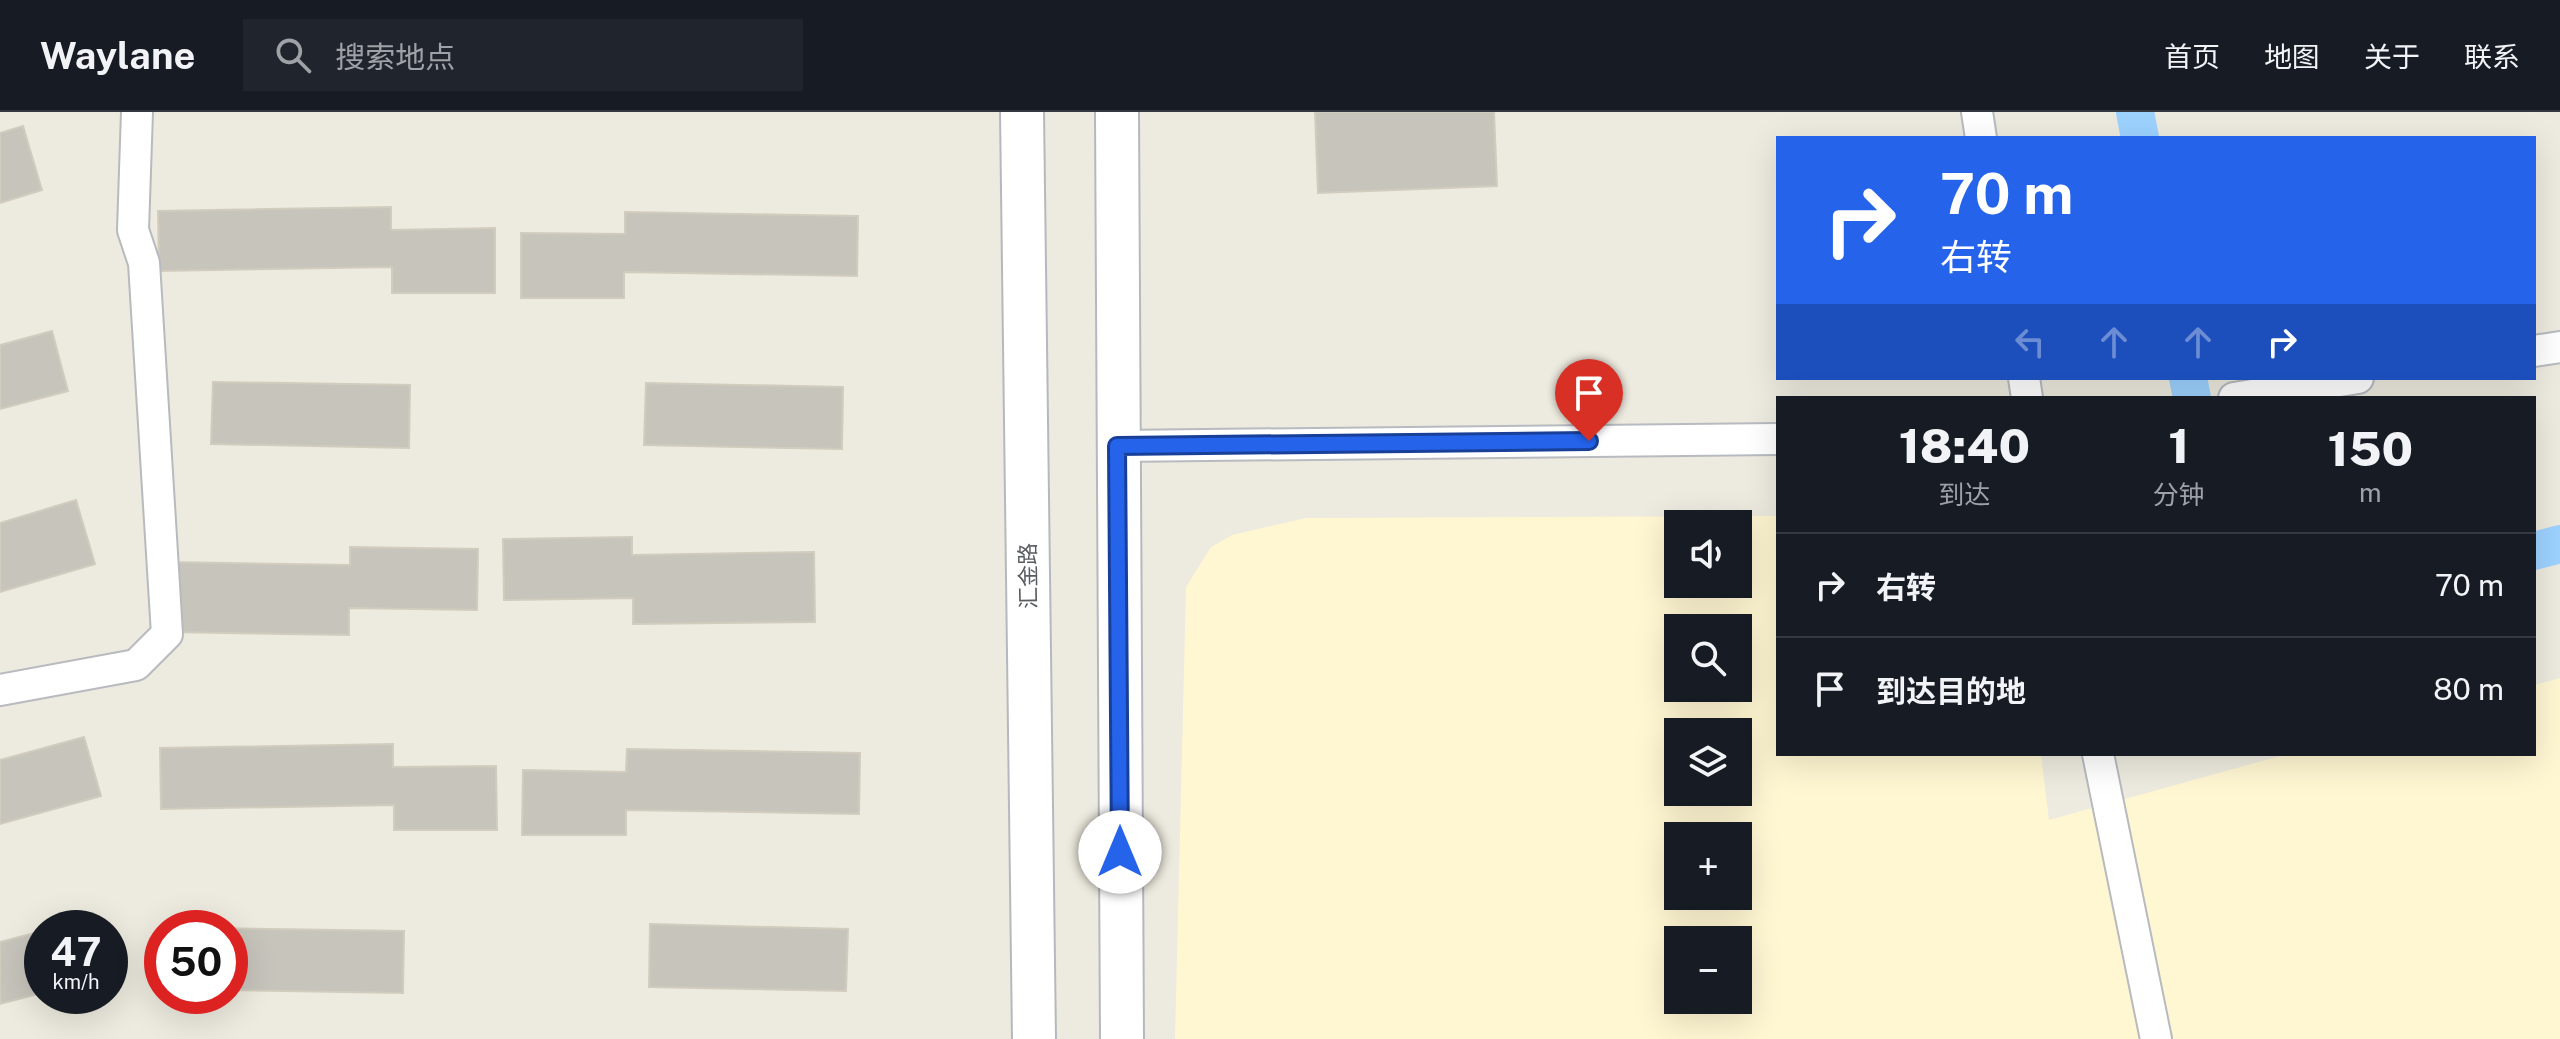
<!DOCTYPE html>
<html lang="zh">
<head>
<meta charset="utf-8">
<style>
  :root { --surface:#171b24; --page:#20242c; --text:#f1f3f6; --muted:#9ea1a6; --line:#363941 }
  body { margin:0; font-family:"Public Sans","Noto Sans SC",sans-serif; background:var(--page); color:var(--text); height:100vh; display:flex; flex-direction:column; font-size:30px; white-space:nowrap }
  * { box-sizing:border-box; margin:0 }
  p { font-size:26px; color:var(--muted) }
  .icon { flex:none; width:44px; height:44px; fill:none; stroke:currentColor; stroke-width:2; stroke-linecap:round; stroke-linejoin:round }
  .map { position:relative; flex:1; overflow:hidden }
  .sheet { position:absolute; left:1776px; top:284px; width:760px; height:360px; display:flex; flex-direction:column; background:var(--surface); border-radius:0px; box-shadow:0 8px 32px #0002 }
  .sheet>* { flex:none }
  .banner { position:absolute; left:1776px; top:24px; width:760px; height:244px; border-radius:0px; box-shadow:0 8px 32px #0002; background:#2563eb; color:#fff; overflow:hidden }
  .controls { position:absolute; left:1664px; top:398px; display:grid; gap:16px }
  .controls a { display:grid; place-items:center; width:88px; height:88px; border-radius:0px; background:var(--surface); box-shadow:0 8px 32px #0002; font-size:40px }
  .speed { position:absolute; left:24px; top:798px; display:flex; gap:16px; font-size:40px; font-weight:700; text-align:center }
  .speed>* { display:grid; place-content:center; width:104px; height:104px; border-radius:50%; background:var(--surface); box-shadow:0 8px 32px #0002; line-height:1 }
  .speed small { font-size:20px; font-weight:400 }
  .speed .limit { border:12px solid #d22; background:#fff; color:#111 }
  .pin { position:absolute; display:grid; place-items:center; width:68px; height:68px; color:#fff; margin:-82px -34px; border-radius:50% 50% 50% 0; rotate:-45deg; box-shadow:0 0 8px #0007 }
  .pin .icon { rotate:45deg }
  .me { position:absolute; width:88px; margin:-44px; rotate:0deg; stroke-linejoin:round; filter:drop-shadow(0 0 6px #0008) }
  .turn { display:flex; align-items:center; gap:28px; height:168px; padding:0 32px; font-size:36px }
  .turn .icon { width:104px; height:104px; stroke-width:2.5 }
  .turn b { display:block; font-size:56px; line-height:68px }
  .lanes { display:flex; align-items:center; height:76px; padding:0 32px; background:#0003; justify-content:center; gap:40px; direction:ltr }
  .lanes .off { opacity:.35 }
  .eta { display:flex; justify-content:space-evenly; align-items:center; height:136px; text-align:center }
  .eta b { font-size:48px; font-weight:800; line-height:56px }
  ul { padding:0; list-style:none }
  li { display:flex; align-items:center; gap:24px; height:104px; padding:0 32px; border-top:2px solid var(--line) }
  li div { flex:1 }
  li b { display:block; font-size:30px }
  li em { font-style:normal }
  header { display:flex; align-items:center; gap:48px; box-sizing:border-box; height:112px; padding:0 40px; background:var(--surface); border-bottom:2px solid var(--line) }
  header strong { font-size:38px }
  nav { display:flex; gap:44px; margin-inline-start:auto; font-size:28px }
  .search { width:560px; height:72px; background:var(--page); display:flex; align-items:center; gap:20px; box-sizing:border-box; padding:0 28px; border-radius:0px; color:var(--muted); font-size:30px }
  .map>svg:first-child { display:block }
</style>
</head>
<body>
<header>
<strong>Waylane</strong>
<div class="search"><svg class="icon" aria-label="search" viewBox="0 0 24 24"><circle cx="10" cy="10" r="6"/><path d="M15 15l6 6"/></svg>搜索地点</div>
<nav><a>首页</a><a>地图</a><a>关于</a><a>联系</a></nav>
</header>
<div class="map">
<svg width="2560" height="927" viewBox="0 0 2560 927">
  <rect width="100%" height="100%" fill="#edeadf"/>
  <path fill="#fff6d2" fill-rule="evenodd" d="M1778 404V642H2041L2049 708 2287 642H2534V573L2560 566V927H1175L1186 475 1211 435 1232 423 1306 406ZM1678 412H1738V472H1678ZM1678 516H1738V576H1678ZM1678 620H1738V680H1678ZM1678 724H1738V784H1678ZM1678 828H1738V888H1678Z"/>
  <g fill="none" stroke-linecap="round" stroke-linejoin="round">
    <g stroke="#9dd2ff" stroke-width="38">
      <polyline points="2135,0 2140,26"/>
      <polyline points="2188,266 2192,286"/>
      <polyline points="2534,439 2560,432"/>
    </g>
  </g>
  <g fill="#c7c4bc" stroke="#d1ccbd" stroke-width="2">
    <polygon points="1315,0 1494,0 1497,74 1318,81"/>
    <polygon points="23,14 42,78 0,91 0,21"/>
    <polygon points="391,95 391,118 495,116 495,181 392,181 392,155 159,159 158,99"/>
    <polygon points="625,100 858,104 857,164 624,160 624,186 521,186 521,121 625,122"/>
    <polygon points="52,219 68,279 0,297 0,233"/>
    <polygon points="213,270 410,273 409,336 211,332"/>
    <polygon points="646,271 843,275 842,337 644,333"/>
    <polygon points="76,388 95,452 0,480 0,411"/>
    <polygon points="632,425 632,443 814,440 815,510 633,512 633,486 504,488 503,427"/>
    <polygon points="350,435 478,437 477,498 349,496 349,523 166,520 167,450 350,453"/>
    <polygon points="84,625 101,684 0,712 0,648"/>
    <polygon points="393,632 393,655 496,654 497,718 394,718 394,693 161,697 160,636"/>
    <polygon points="627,637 860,641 859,702 626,698 626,723 522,723 523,658 626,660"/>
    <polygon points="99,804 102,816 53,816"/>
    <polygon points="650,812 848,817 846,879 649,875"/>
    <polygon points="207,816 404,819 403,881 230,878 230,816"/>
    <polygon points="42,819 42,881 0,892 0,830"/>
  </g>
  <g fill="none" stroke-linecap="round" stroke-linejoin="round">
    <g stroke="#b7babf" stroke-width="34">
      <g id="minor">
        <polyline points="1977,0 1981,26"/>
        <polyline points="2534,239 2560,235"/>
        <polyline points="2024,266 2027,286"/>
        <polyline points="2234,286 2358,266"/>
        <polyline points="1117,334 1778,327"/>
        <polyline points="0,578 136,553 167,522 144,151 133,118 137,0"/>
        <polyline points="2098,642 2156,927"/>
      </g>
    </g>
    <g stroke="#b5b9bf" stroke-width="46">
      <g id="secondary">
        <polyline points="1022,0 1034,927"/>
        <polyline points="1117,0 1122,927"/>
      </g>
    </g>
    <use href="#minor" stroke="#fff" stroke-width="30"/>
    <use href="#secondary" stroke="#fff" stroke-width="42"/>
  </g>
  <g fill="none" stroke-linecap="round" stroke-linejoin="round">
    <g stroke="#184099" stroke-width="20">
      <polyline id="route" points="1120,740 1117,334 1589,329"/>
    </g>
    <use href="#route" stroke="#2563eb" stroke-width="14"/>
  </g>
  <g text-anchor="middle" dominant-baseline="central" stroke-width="6" stroke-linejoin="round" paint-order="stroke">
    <g font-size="22" fill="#585c61" stroke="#fff">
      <text transform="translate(1028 464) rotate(-91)">汇金路</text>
    </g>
  </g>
</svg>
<div class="controls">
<a><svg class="icon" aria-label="sound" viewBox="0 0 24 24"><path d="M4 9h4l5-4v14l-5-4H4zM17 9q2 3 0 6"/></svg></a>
<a><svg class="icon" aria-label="search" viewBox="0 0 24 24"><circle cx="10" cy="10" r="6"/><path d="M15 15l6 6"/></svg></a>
<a><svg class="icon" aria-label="layers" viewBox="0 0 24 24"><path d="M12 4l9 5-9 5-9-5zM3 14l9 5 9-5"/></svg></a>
<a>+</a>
<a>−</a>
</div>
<div class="speed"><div>47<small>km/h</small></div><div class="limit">50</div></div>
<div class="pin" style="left:1589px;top:329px;background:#d93025"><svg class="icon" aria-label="arrive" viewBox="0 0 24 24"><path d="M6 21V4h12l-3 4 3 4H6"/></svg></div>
<svg class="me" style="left:1120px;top:740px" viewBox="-20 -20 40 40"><circle r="19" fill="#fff"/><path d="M0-13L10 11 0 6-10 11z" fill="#2563eb"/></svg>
<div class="banner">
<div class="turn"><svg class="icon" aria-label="right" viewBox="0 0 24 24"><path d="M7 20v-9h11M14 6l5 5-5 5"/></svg><div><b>70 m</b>右转</div></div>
<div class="lanes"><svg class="icon off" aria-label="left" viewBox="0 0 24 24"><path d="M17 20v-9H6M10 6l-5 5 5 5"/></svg><svg class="icon off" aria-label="ahead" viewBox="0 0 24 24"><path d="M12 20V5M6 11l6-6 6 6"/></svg><svg class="icon off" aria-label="ahead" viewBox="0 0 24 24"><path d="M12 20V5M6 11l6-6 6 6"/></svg><svg class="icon" aria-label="right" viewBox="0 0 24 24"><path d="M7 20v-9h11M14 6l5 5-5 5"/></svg></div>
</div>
<section class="sheet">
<div class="eta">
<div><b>18:40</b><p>到达</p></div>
<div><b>1</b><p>分钟</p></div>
<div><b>150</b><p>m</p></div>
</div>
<ul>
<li><svg class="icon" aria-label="right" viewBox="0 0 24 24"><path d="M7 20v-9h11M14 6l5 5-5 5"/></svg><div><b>右转</b></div><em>70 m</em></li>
<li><svg class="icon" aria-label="arrive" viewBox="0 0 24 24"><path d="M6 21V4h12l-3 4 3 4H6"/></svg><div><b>到达目的地</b></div><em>80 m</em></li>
</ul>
</section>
</div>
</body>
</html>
